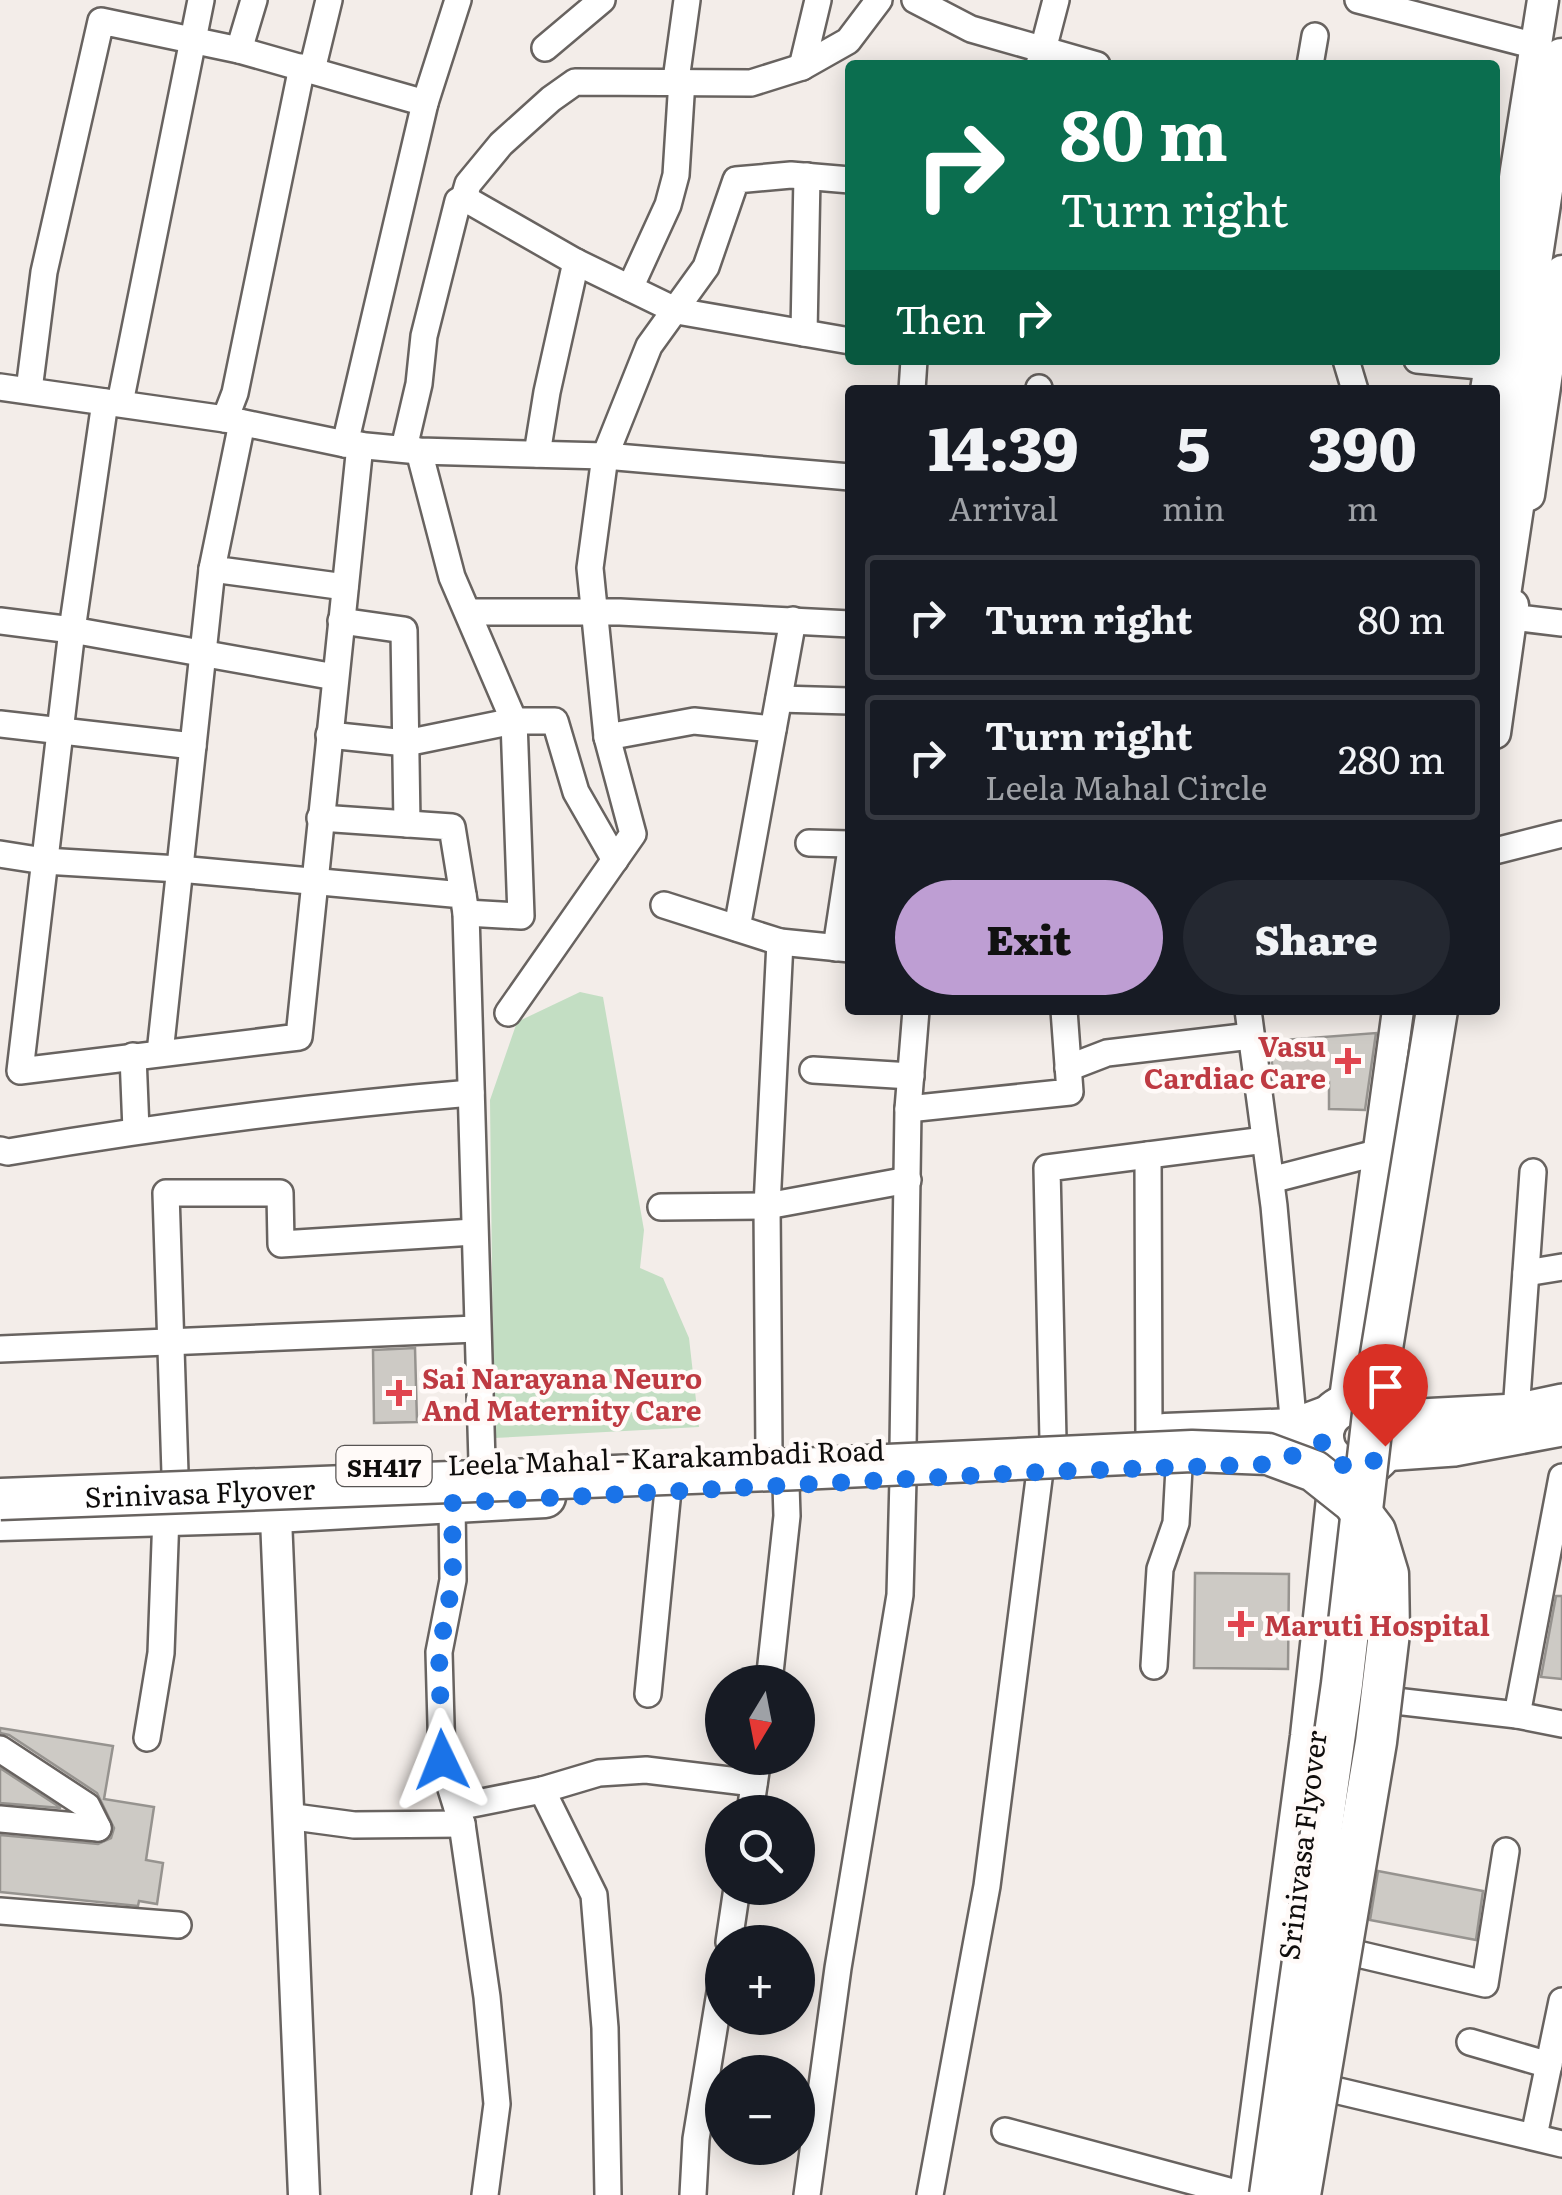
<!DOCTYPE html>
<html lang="en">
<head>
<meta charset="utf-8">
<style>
  :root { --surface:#171b24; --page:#242831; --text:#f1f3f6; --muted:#9ea1a6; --line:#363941; --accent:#be9ed3 }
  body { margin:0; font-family:Literata,serif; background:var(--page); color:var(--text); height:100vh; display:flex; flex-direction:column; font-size:38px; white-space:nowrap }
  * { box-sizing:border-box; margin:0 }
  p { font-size:32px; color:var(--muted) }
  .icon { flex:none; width:55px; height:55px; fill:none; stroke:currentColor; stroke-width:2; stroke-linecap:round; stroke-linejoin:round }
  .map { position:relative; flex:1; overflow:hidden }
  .side { position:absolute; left:845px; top:385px; width:655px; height:630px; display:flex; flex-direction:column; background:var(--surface); border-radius:10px; box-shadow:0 5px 25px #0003 }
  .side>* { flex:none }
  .top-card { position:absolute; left:845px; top:60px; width:655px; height:305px; border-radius:10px; box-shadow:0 5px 25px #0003; background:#0b6e4f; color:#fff; overflow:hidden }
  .needle { width:65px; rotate:190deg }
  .buttons { position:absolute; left:705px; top:1665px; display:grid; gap:20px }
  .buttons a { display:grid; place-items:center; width:110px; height:110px; border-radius:50%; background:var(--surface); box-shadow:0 5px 25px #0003; font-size:50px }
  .pin { position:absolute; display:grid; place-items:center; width:85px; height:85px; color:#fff; margin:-102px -42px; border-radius:50% 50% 50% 0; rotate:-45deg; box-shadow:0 0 10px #0007 }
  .pin .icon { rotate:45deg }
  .me { position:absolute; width:110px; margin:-55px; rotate:358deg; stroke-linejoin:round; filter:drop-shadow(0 0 8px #0008) }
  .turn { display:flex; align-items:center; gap:35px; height:210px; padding:0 50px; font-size:45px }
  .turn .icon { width:130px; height:130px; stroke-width:2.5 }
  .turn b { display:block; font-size:70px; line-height:85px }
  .then { display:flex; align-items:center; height:95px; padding:0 50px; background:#0003; gap:20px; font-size:38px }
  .eta { display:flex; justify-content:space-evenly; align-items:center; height:170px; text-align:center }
  .eta b { font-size:60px; font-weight:800; line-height:70px }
  .button { display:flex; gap:20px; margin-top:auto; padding:20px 50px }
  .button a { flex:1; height:115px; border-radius:60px; background:var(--accent); color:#111; font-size:40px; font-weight:800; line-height:115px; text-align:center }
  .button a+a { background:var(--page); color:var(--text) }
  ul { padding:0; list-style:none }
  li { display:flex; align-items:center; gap:30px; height:125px; margin:0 20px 15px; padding:0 30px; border:5px solid var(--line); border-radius:10px }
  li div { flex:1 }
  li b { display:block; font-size:38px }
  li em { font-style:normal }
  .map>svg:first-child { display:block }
</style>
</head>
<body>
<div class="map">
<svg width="1562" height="2195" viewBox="0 0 1562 2195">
  <rect width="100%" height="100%" fill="#f3ede9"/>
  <polygon fill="#c3dec3" points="580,992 603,997 644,1230 640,1268 663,1278 689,1338 699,1427 494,1438 490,1100 517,1022"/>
  <g fill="#cdcac5" stroke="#96938f" stroke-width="2.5">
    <polygon points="1376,1033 1365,1110 1329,1109 1329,1082 1274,1086 1270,1041"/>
    <polygon points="415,1348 417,1422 374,1423 373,1350"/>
    <polygon points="1195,1573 1289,1574 1288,1669 1194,1668"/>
    <polygon points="1556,1596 1562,1596 1562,1679 1541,1677"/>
    <polygon points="0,1728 113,1746 104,1799 154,1807 146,1860 163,1863 157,1904 139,1901 138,1906 0,1892 0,1835 98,1844 111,1838 114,1828 97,1793 9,1735 0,1733"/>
    <polygon points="0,1768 61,1808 0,1803"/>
    <polygon points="1378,1871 1483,1891 1476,1940 1370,1920"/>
  </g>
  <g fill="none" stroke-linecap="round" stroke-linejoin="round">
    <g stroke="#686360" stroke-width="30">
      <g id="minor">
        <polyline points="915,0 971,29 1097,65"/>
        <polyline points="1358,0 1536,46"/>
        <polyline points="545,48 602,0"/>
        <polyline points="239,50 254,0"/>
        <polyline points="1039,65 1056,0"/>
        <polyline points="1310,65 1315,36"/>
        <polyline points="802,67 818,0"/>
        <polyline points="312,70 329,0"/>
        <polyline points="676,80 687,0"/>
        <polyline points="464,198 468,184 501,144 551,99 575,82 751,83 802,67 848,41 879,0"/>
        <polyline points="630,288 668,205 676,175 682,80"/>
        <polyline points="804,333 807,176"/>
        <polyline points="1346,360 1355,390"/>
        <polyline points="1417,360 1490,367"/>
        <polyline points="0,387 225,419 345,444 419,451 605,456 850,477"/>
        <polyline points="29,390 44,272 101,21 239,50 425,103"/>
        <polyline points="912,390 914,360"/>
        <polyline points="1039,390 1039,388"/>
        <polyline points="105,402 72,630 20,1071 299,1037 360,445"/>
        <polyline points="120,403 201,0"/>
        <polyline points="225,419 235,393 302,67"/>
        <polyline points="242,423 212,569 345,587"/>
        <polyline points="345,444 425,103 458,0"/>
        <polyline points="404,448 419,384 424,336 458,201 464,198 576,262 677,311 850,341"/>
        <polyline points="419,451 452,577 514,721 521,916 466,913"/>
        <polyline points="537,454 547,392 576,262"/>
        <polyline points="468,612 620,612 850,624"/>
        <polyline points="1511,617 1562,623"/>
        <polyline points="0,621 72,630 335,677"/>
        <polyline points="341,621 404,630 407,824"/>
        <polyline points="779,699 850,701"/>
        <polyline points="0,724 193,746"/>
        <polyline points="329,735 406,743 514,721 555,721 576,792 615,860"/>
        <polyline points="607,737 694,721 773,729"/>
        <polyline points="320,818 452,827 463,895"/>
        <polyline points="809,843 850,844"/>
        <polyline points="1495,851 1562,834"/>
        <polyline points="0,854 44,861 179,869 463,895 466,913 482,1462"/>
        <polyline points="664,905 780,942 850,949"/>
        <polyline points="737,928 793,620"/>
        <polyline points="836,948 850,856"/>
        <polyline points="1248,1010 1274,1206 1294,1429"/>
        <polyline points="508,1013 633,834 607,737 590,568 605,456 649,346 706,267 736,180 791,175 850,180"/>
        <polyline points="160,1053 212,569"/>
        <polyline points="133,1056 136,1130"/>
        <polyline points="1068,1068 1107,1053 1251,1036"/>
        <polyline points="813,1070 911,1076"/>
        <polyline points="908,1109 1070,1092 1064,1010"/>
        <path d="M0 1150 8 1152C162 1126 315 1106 471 1093"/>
        <polyline points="1148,1155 1149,1434"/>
        <polyline points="1271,1180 1376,1153"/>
        <polyline points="661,1207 767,1206 908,1180"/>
        <polyline points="1526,1273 1562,1267"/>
        <polyline points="0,1349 476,1329"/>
        <polyline points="1516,1412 1533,1172"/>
        <polyline points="1053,1440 1047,1168 1265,1140"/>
        <polyline points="903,1448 908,1109 916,1010"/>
        <polyline points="769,1452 767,1206 780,942"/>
        <polyline points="175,1473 166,1193 280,1193 281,1244 474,1232"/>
        <polyline points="452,1503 453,1580 439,1652 442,1760 462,1824 487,1997 497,2104 485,2195"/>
        <polyline points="1154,1666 1160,1569 1176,1523 1179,1468"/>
        <polyline points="769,1682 787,1516 786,1485"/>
        <polyline points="648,1694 668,1490"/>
        <polyline points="1369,1698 1517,1715 1562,1724"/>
        <polyline points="1517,1715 1562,1477"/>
        <polyline points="147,1738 161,1653 166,1515"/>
        <polyline points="0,1749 87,1806 98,1828"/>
        <polyline points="542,1790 594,1895 605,2028 608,2195"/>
        <polyline points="457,1807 542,1790 599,1773 646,1770 754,1783"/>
        <polyline points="750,1812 758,1758"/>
        <polyline points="287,1816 354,1825 462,1824"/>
        <polyline points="0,1819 98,1828"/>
        <polyline points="0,1911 178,1925"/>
        <polyline points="729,1942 737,1888"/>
        <polyline points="1328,1947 1485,1984 1506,1851"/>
        <polyline points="1470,2042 1549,2065"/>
        <polyline points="1305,2083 1562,2144"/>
        <polyline points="1005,2131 1244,2195"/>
        <polyline points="1534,2136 1562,2001"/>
        <polyline points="693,2195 696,2139 722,1980"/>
        <polyline points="807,2195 838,1968 900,1595 903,1479"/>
        <polyline points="930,2195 987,1886 1040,1471"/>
      </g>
    </g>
    <g stroke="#686360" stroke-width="35">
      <g id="tertiary">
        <polyline points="1495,330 1516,170 1543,0"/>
        <polyline points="1486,390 1491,360"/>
        <polyline points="1529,495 1562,271"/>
        <polyline points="1495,733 1513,605"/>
        <polyline points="1344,1406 1398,1010"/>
        <polyline points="275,1494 304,2195"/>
        <polyline points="1245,2195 1306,1736 1336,1462"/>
      </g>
    </g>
    <g stroke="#686360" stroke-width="40">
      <g id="secondary">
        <polyline points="1382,1419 1516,1412 1562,1402"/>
        <polyline points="1382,1453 1454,1448 1562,1428"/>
      </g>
    </g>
    <g stroke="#686360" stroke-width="45">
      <g id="primary">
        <polyline points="1495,498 1562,59"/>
        <polyline points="1495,628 1519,467"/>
        <circle cx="1355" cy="1436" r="32"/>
        <polyline points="1165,1434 1294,1429 1329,1416"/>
        <polyline points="0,1520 275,1512 545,1497"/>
      </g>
    </g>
    <use href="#minor" stroke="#fff" stroke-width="25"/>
    <use href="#tertiary" stroke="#fff" stroke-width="30"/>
    <use href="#secondary" stroke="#fff" stroke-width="35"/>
    <use href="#primary" stroke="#fff" stroke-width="40"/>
    <g stroke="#686360" stroke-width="45" stroke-linecap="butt">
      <g id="primary-bridge">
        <path id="s1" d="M0 1499 799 1469 1192 1451 1268 1454 1314 1471 1353 1502 1375 1531 1388 1574 1389 1633 1376 1742 1300 2195"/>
        <polyline points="1270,2195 1342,1684 1377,1379 1437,1010"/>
      </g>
    </g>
    <use href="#primary-bridge" stroke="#fff" stroke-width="40"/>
  </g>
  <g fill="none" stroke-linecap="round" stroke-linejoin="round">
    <path stroke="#1a73e8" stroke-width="18" stroke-dasharray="0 32.4" d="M442 1760 439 1652 453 1580 452 1503 1040 1472 1274 1464 1323 1442 1336 1462C1356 1472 1375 1467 1385 1446"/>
  </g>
  <g fill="#e0444e" stroke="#fffaf8" stroke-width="4">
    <path d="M1343 1046h10v10h10v10h-10v10h-10v-10h-10v-10h10z"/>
    <path d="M394 1378h10v10h10v10h-10v10h-10v-10h-10v-10h10z"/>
    <path d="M1236 1609h10v10h10v10h-10v10h-10v-10h-10v-10h10z"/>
  </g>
  <g text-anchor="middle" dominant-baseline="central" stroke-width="9" stroke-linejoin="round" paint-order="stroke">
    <rect fill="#fffaf8" stroke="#575453" stroke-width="2.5" x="336.5" y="1446" width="95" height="40" rx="8"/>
    <g font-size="25" font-weight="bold" fill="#0f0d0c">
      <text x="384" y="1466">SH417</text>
    </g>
    <g font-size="28" font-weight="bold" fill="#be3a42" stroke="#fffaf8" text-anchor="start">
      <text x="1326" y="1045" text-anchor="end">Vasu<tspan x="1326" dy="32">Cardiac Care</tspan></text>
      <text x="422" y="1377">Sai Narayana Neuro<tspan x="422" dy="32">And Maternity Care</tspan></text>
      <text x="1264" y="1624">Maruti Hospital</text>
    </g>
    <g font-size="28" fill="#0f0d0c" stroke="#fffaf8">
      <text transform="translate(666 1456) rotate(-2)">Leela Mahal - Karakambadi Road</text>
      <text stroke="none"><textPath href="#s1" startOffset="200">Srinivasa Flyover</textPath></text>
      <text transform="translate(1301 1845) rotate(-83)">Srinivasa Flyover</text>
    </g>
  </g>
</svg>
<div class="buttons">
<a><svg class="needle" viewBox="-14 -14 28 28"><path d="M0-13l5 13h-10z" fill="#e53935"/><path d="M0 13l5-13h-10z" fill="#9ea1a6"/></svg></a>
<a><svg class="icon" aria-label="search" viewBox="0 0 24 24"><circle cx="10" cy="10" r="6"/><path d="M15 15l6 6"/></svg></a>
<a>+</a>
<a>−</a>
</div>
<div class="pin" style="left:1385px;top:1446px;background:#d93025"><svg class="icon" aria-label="arrive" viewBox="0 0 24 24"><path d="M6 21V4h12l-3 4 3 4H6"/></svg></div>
<svg class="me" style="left:442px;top:1760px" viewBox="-20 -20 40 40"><path d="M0-17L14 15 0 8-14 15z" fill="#1a73e8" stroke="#fff" stroke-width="4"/></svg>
<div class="top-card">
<div class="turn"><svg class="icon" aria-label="right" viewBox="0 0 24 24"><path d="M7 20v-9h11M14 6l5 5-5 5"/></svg><div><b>80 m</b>Turn right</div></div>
<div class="then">Then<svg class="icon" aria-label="right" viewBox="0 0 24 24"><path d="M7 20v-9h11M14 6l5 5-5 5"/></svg></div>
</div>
<section class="side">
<div class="eta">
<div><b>14:39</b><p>Arrival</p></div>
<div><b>5</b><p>min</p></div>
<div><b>390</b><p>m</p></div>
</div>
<ul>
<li><svg class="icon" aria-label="right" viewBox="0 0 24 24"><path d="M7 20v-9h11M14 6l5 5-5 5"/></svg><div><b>Turn right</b></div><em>80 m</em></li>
<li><svg class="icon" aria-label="right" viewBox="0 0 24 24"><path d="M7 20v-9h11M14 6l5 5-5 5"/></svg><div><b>Turn right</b><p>Leela Mahal Circle</p></div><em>280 m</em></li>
</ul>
<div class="button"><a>Exit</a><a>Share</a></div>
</section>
</div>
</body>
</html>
